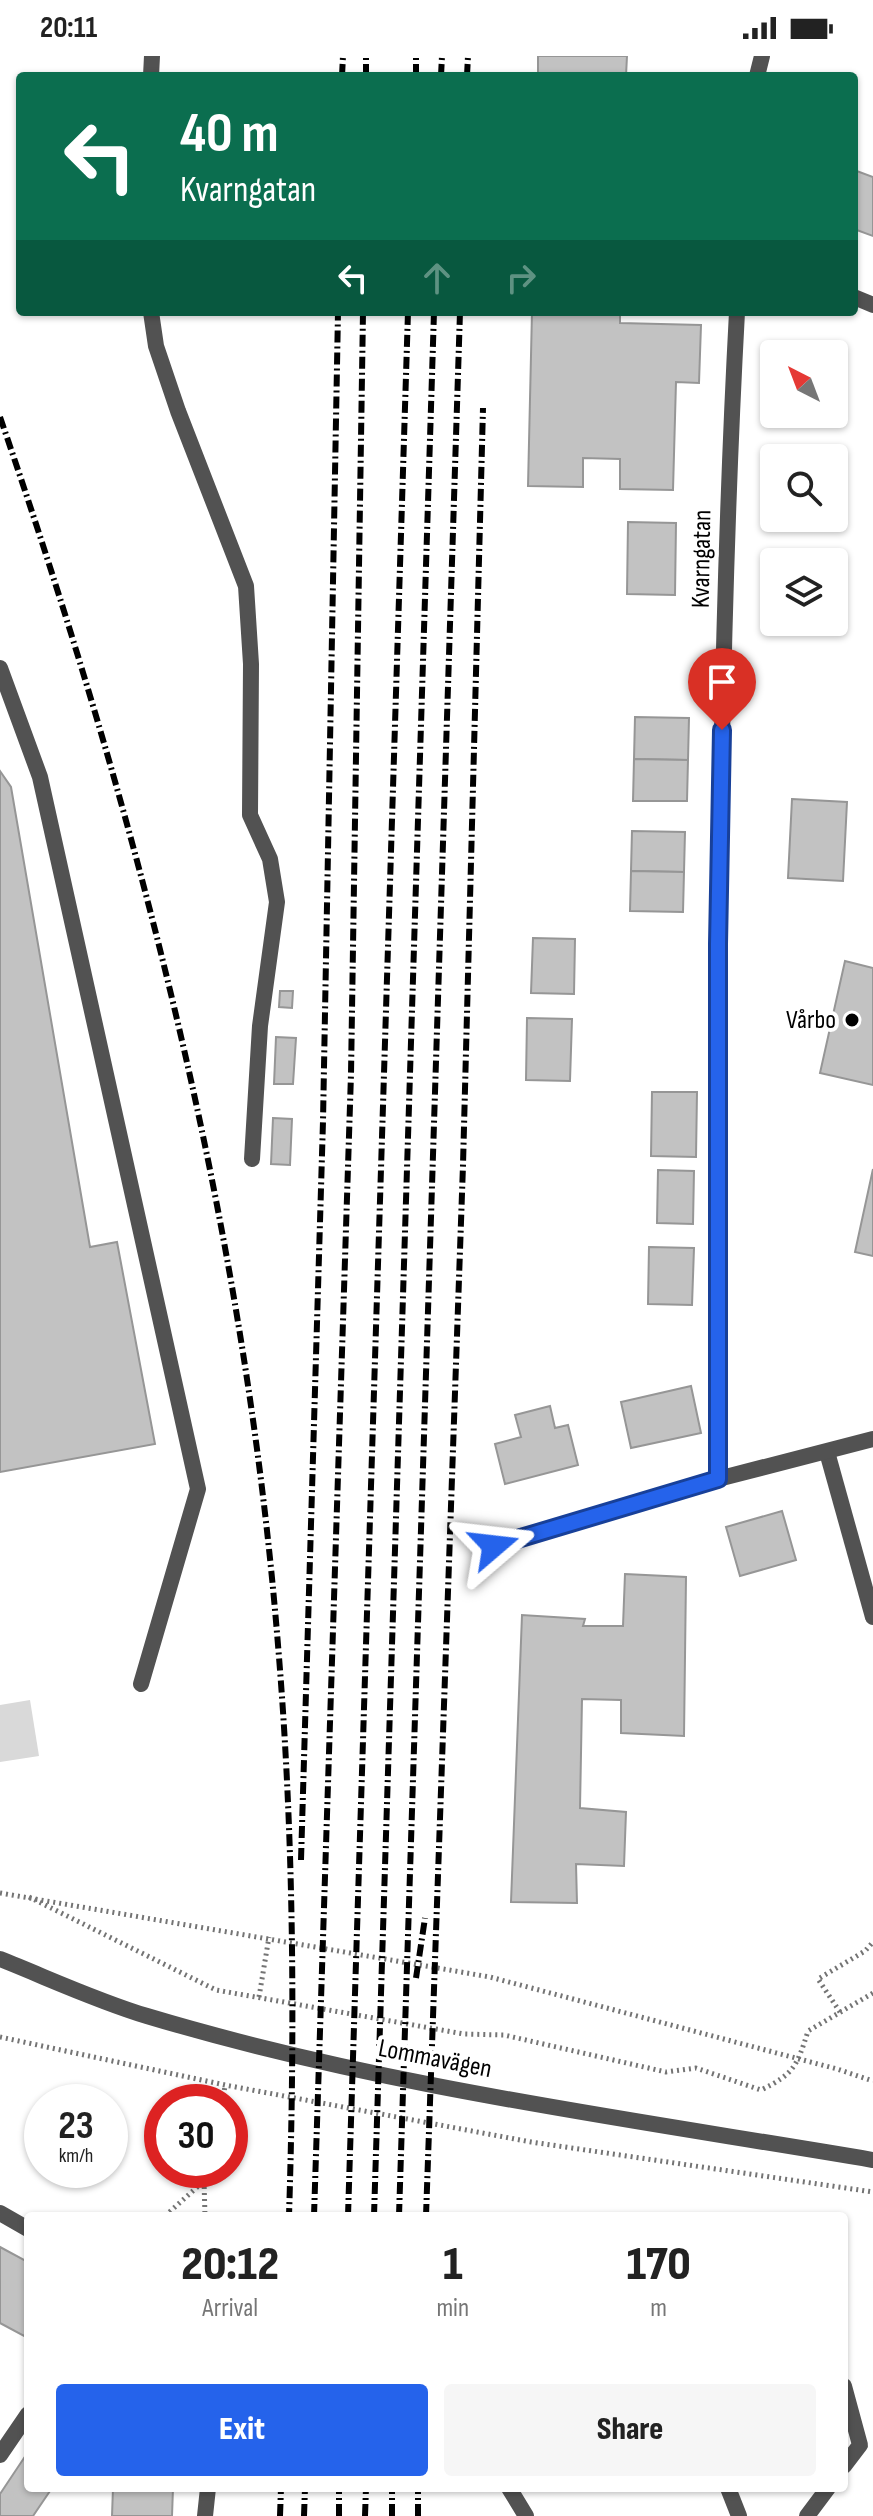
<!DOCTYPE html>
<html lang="en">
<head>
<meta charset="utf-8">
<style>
  :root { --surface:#fff; --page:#f6f6f6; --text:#222; --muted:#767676; --accent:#2563eb }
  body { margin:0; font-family:"Sofia Sans Condensed",sans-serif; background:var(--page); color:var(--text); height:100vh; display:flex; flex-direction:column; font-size:30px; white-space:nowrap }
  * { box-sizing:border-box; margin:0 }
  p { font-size:26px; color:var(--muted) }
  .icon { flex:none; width:44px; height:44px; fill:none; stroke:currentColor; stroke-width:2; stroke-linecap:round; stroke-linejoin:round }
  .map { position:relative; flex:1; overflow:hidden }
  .sheet { position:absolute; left:24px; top:2156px; width:824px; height:280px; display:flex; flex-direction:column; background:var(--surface); border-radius:8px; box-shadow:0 2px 6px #0004 }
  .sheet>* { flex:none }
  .top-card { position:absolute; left:16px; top:16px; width:842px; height:244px; border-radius:8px; box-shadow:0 2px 6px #0004; background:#0b6e4f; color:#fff; overflow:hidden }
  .needle { width:52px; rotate:318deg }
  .controls { position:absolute; left:760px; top:284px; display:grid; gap:16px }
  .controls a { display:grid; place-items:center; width:88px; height:88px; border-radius:8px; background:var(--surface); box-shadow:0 2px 6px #0004; font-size:40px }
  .speed { position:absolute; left:24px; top:2028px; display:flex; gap:16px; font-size:40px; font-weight:700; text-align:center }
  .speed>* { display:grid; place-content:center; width:104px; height:104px; border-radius:50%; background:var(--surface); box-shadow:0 2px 6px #0004; line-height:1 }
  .speed small { font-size:20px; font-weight:400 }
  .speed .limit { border:12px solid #d22; background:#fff; color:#111 }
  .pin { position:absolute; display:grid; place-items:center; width:68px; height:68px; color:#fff; margin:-82px -34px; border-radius:50% 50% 50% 0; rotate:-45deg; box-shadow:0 0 8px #0007 }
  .pin .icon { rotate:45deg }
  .me { position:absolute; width:88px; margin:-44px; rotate:73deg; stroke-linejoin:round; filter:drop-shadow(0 0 6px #0008) }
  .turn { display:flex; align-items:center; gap:28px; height:168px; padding:0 32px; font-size:36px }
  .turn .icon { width:104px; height:104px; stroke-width:2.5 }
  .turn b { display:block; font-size:56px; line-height:68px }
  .lanes { display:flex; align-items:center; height:76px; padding:0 32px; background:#0003; justify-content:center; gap:40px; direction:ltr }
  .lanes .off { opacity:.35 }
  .eta { display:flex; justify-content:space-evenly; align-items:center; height:136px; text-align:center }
  .eta b { font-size:48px; font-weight:800; line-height:56px }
  .cta { display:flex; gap:16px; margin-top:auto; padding:16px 32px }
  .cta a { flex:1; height:92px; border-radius:8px; background:var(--accent); color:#fff; font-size:32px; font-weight:800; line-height:92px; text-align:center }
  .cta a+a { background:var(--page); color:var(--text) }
  .status { display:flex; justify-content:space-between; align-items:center; height:56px; padding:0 40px; background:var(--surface); direction:ltr }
  .status svg { height:22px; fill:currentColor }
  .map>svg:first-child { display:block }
</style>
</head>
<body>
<div class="status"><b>20:11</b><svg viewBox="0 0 49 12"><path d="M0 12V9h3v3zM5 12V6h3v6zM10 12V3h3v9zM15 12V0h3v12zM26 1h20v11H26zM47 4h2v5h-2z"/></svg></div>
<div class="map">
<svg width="873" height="2460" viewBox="0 0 873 2460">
  <rect width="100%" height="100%" fill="#fff"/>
  <polygon fill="#d9d9d9" points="30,1644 39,1700 0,1706 0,1649"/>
  <g fill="#c2c2c2" stroke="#969696" stroke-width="2">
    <polygon points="538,0 627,0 626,20 538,20"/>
    <polygon points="854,114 873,121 873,180 854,173"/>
    <polygon points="532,256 620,256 620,267 701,269 699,327 676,326 673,434 620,433 620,403 583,402 583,431 528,430"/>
    <polygon points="628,466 676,467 675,539 627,538"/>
    <polygon points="635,661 689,662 688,704 634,703"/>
    <polygon points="634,703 688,704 687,745 633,745"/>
    <polygon points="0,715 11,731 90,1191 117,1186 155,1388 0,1416"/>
    <polygon points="792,743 847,746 843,825 788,822"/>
    <polygon points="632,775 685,776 684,816 631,815"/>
    <polygon points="631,815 684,816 683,856 630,855"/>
    <polygon points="533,882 575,883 574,938 531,937"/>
    <polygon points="845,905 873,912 873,1029 820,1017"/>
    <polygon points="280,935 293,935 292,952 279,951"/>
    <polygon points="527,962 572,963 570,1025 526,1024"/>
    <polygon points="276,981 296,982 293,1028 274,1028"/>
    <polygon points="652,1036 697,1036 696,1101 651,1100"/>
    <polygon points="273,1062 292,1063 290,1109 271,1108"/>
    <polygon points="873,1113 873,1200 855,1196"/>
    <polygon points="658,1114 694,1115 693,1168 657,1167"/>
    <polygon points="649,1191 694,1192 692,1249 648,1248"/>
    <polygon points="691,1330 701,1377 631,1392 621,1346"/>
    <polygon points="550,1350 555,1372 568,1369 578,1409 505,1428 495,1388 521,1381 515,1359"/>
    <polygon points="782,1455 796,1504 740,1520 726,1471"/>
    <polygon points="625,1518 686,1521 684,1680 621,1677 621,1644 582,1643 580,1752 626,1756 624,1810 576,1808 577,1847 511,1846 522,1559 585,1563 583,1570 623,1570"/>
    <polygon points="0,2191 28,2206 28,2273 24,2280 0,2267"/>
    <polygon points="28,2396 28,2432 52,2432 33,2460 0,2460 0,2438"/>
    <polygon points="113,2432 173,2432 172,2460 112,2460"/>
  </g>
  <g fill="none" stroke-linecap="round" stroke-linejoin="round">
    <g stroke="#747474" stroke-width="5" stroke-dasharray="2 4" stroke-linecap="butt">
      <polyline points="0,1837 490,1921 837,2013 873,2025"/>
      <path d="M29 1841 216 1934 464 1978 504 1979 666 2016 696 2012 761 2034C794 2018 797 2010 808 1975L873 1937"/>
      <polyline points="259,1941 269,1881"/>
      <polyline points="840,1956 818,1923 865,1895 873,1886"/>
      <polyline points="0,1981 225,2029 531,2086 873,2136"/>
      <polyline points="223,2046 225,2029"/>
      <polyline points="204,2125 205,2160"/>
      <polyline points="165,2160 204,2125 208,2114"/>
    </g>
    <g stroke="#525252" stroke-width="16">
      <polyline points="151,20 152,0"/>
      <polyline points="151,256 156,290 178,355 246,530 251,608 250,759 270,803 277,846 260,970 252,1103"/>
      <polyline points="0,612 40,721 198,1433 141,1628"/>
      <polyline points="844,2330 860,2389 844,2410"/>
      <polyline points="509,2432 526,2460"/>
      <polyline points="728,2432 739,2460"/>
      <polyline points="807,2460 828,2432"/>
    </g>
    <polyline stroke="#525252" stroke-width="16" points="827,1396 873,1561"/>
    <g stroke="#525252" stroke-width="16">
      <polyline points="757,20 762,0"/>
      <polyline points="854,241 873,249"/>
      <path d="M718 1423C718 1034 716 645 737 256"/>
      <polyline points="494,1490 718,1423 873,1383"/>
      <polyline points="0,2157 28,2173"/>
      <polyline points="0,2399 28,2358"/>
      <polyline points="205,2460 208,2432"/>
    </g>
    <path stroke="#525252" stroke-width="16" d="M0 1903C48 1922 97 1945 147 1960 383 2031 631 2063 873 2104"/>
    <g stroke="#000" stroke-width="6" stroke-dasharray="12 4 2 4" stroke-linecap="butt">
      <polyline points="342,20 343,0"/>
      <polyline points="366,20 366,0"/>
      <polyline points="416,20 416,0"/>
      <polyline points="441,20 442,0"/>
      <polyline points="467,20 468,0"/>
      <path d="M0 361C137 759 244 1167 278 1589 294 1779 295 1970 289 2160"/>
      <polyline points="301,1804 323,1065 338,256"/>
      <polyline points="416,1922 425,1862"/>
      <polyline points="314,2160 351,1018 363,256"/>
      <polyline points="348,2160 408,256"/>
      <polyline points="374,2160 434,256"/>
      <polyline points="399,2160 460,256"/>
      <polyline points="426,2160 463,1109 483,352"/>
      <polyline points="280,2460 281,2432"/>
      <polyline points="304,2460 305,2432"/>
      <polyline points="339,2460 339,2432"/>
      <polyline points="365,2460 366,2432"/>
      <polyline points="392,2460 392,2432"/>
      <polyline points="418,2460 418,2432"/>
    </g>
  </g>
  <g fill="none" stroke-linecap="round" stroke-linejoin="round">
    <g stroke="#184099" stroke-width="20">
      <polyline id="route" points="494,1490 718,1423 718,888 722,674"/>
    </g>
    <use href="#route" stroke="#2563eb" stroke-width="14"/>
  </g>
  <circle fill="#000" stroke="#fff" stroke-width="3" cx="852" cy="964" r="8"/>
  <g text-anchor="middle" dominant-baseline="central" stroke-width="8" stroke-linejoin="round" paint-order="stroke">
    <g font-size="26" fill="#000" stroke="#fff">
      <text transform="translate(702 503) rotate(-89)">Kvarngatan</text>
      <text transform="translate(435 2003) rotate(11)">Lommavägen</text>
    </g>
    <g font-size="26" fill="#000" stroke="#fff" text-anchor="end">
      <text x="836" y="964">Vårbo</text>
    </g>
  </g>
</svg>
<div class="controls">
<a><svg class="needle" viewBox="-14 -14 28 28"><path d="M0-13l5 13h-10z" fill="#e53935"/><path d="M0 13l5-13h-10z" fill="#767676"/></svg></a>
<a><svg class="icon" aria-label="search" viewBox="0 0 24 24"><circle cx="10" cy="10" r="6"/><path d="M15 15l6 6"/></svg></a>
<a><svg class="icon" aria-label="layers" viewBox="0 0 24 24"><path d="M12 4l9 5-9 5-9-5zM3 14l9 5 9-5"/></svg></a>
</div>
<div class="speed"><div>23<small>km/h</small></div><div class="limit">30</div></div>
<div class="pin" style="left:722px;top:674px;background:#d93025"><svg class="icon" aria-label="arrive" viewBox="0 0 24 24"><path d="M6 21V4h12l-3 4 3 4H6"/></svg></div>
<svg class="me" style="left:494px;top:1490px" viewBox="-20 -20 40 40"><path d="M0-17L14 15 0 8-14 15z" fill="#2563eb" stroke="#fff" stroke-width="4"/></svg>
<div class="top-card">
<div class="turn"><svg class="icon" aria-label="left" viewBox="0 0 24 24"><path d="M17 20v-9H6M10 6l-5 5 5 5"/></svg><div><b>40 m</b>Kvarngatan</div></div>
<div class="lanes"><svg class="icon" aria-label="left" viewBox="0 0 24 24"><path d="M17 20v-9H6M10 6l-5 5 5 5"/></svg><svg class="icon off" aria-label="ahead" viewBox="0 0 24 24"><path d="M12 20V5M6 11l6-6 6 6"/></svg><svg class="icon off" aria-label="right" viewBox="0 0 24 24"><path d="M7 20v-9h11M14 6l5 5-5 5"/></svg></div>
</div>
<section class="sheet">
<div class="eta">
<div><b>20:12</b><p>Arrival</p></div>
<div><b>1</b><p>min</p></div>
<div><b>170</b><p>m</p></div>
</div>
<div class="cta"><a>Exit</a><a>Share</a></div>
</section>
</div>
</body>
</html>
